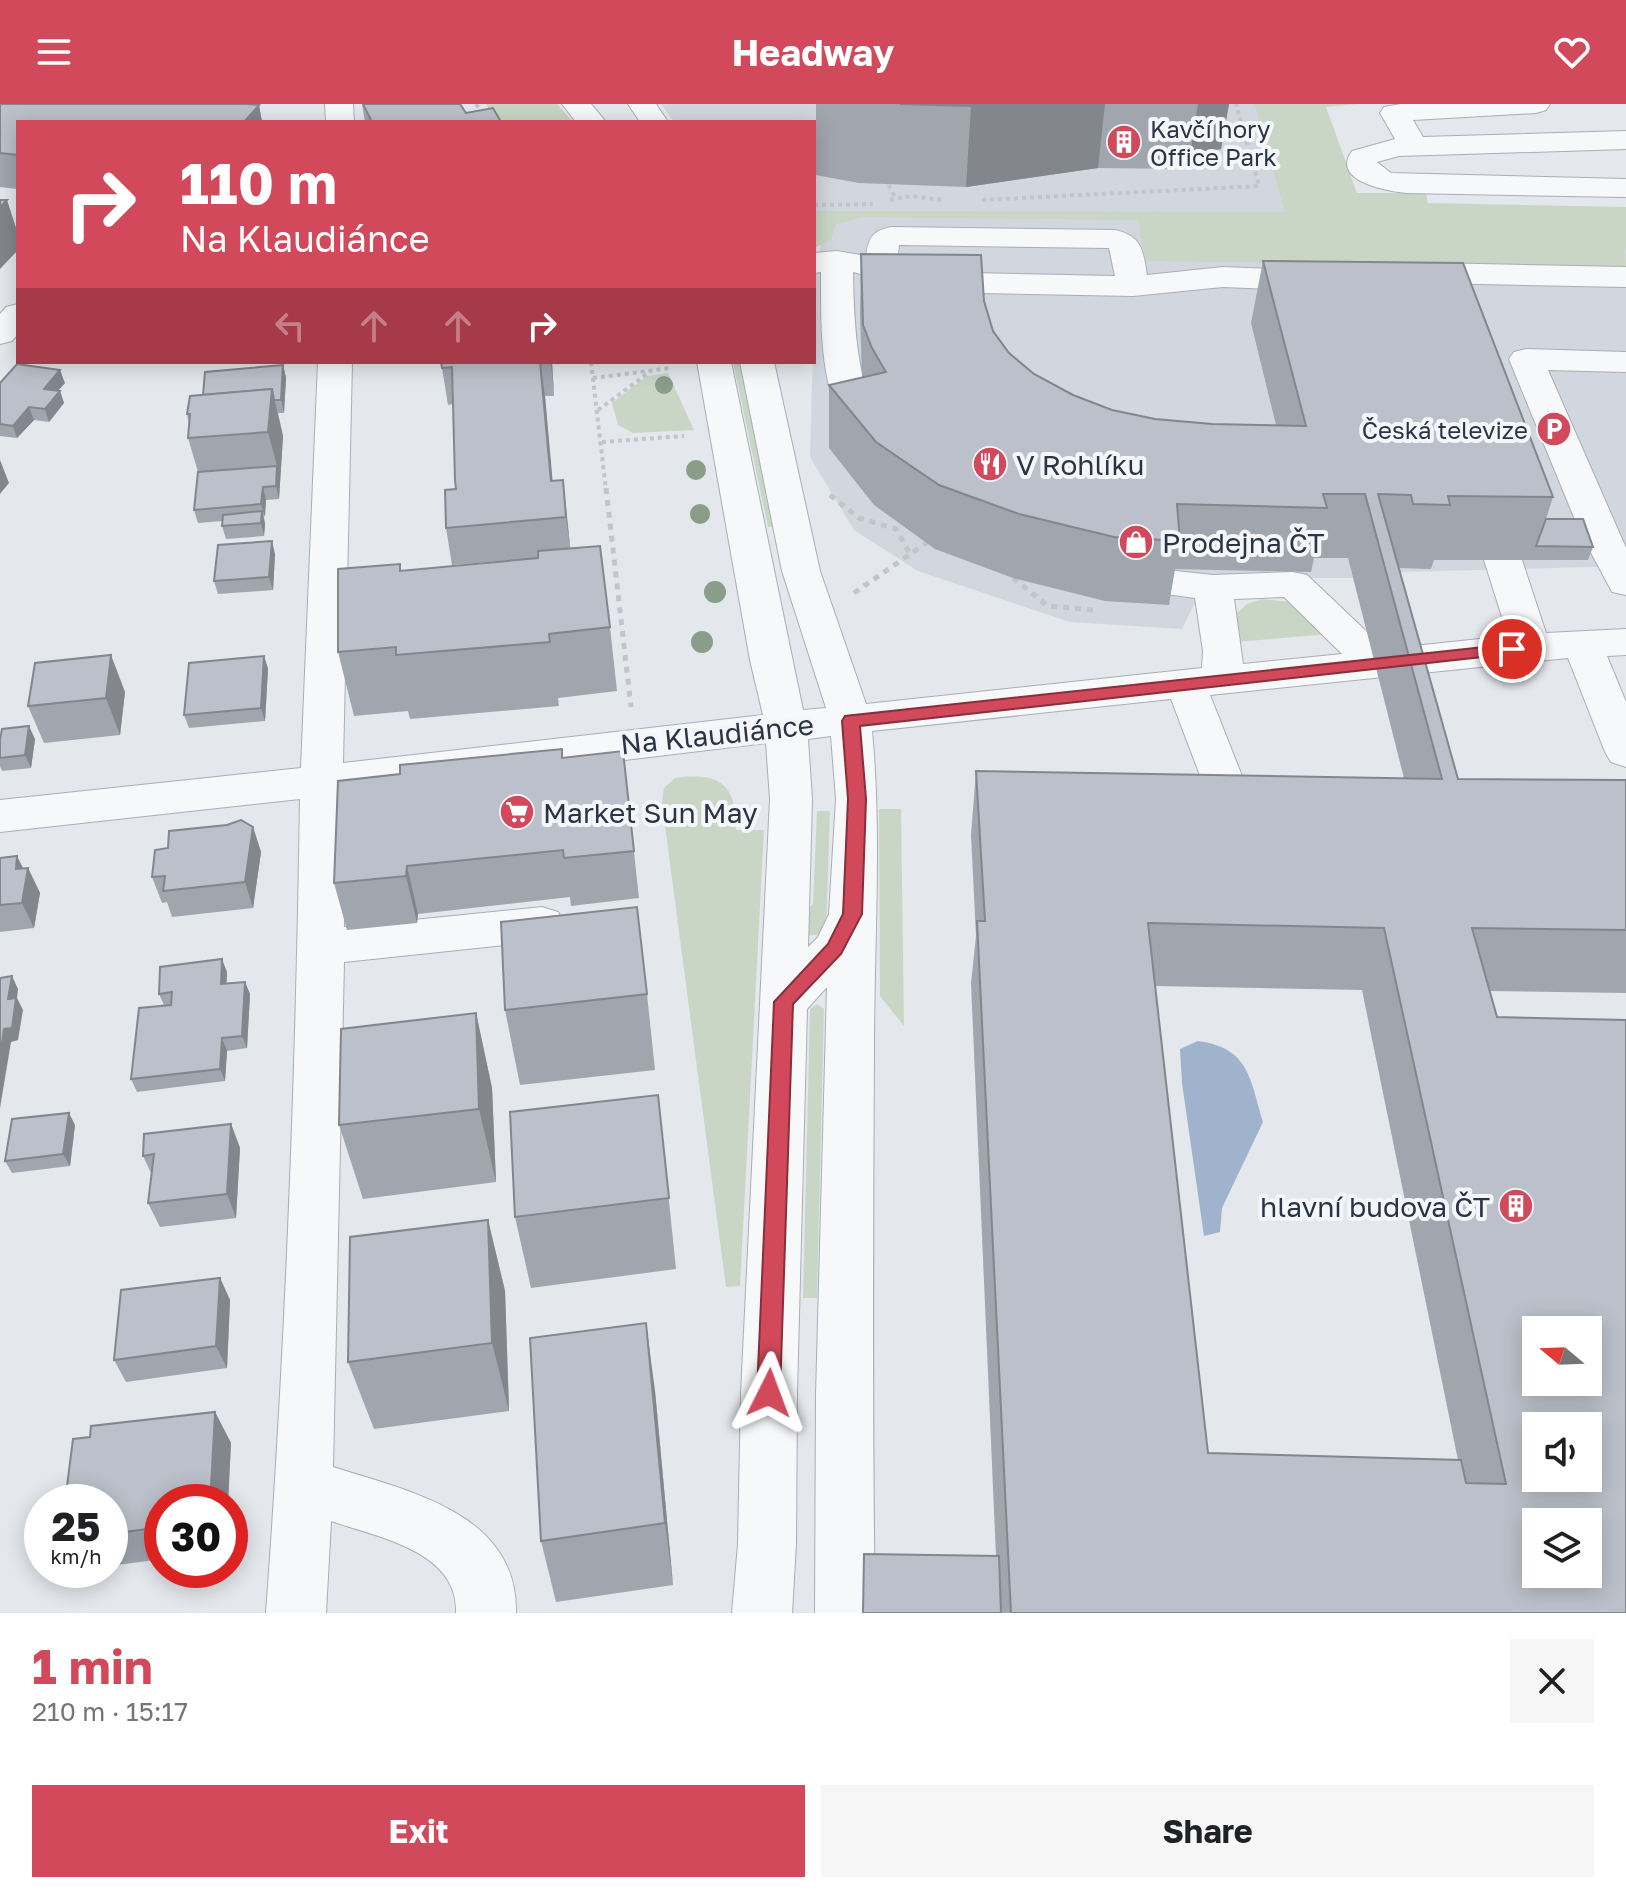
<!DOCTYPE html>
<html lang="en">
<head>
<meta charset="utf-8">
<style>
  :root { --surface:#fff; --page:#f6f6f6; --text:#202124; --muted:#757577; --accent:#d1495b }
  body { margin:0; font-family:"Golos Text",sans-serif; background:var(--page); color:var(--text); height:100vh; display:flex; flex-direction:column; font-size:30px; white-space:nowrap }
  * { box-sizing:border-box; margin:0 }
  p { font-size:26px; color:var(--muted) }
  .icon { flex:none; width:44px; height:44px; fill:none; stroke:currentColor; stroke-width:2; stroke-linecap:round; stroke-linejoin:round }
  .map { position:relative; height:1509px; overflow:hidden }
  .details { display:flex; flex-direction:column; background:var(--surface); flex:1 }
  .details>* { flex:none }
  .top-card { position:absolute; left:16px; top:16px; width:800px; height:244px; border-radius:0px; box-shadow:0 4px 20px #0003; background:#d1495b; color:#fff; overflow:hidden }
  .needle { width:52px; rotate:289deg }
  .buttons { position:absolute; left:1522px; top:1212px; display:grid; gap:16px }
  .buttons a { display:grid; place-items:center; width:80px; height:80px; border-radius:0px; background:var(--surface); box-shadow:0 4px 20px #0003; font-size:40px }
  .speed { position:absolute; left:24px; top:1380px; display:flex; gap:16px; font-size:40px; font-weight:700; text-align:center }
  .speed>* { display:grid; place-content:center; width:104px; height:104px; border-radius:50%; background:var(--surface); box-shadow:0 4px 20px #0003; line-height:1 }
  .speed small { font-size:20px; font-weight:400 }
  .speed .limit { border:12px solid #d22; background:#fff; color:#111 }
  .pin { position:absolute; display:grid; place-items:center; width:68px; height:68px; color:#fff; margin:-34px; border:4px solid #fff; border-radius:50%; box-shadow:0 2px 8px #0007 }
  .me { position:absolute; width:88px; margin:-44px; rotate:3deg; stroke-linejoin:round; filter:drop-shadow(0 0 6px #0008) }
  .turn { display:flex; align-items:center; gap:28px; height:168px; padding:0 32px; font-size:36px }
  .turn .icon { width:104px; height:104px; stroke-width:2.5 }
  .turn b { display:block; font-size:56px; line-height:68px }
  .lanes { display:flex; align-items:center; height:76px; padding:0 32px; background:#0003; justify-content:center; gap:40px; direction:ltr }
  .lanes .off { opacity:.35 }
  .round { display:grid; place-items:center; flex:none; width:84px; height:84px; border-radius:0px; background:var(--page) }
  .overview { display:flex; align-items:center; justify-content:space-between; height:136px; padding:0 32px }
  h1 { font-size:48px; font-weight:700; line-height:60px; color:var(--accent) }
  .primary-button { display:flex; gap:16px; margin-top:auto; padding:16px 32px }
  .primary-button a { flex:1; height:92px; border-radius:0px; background:var(--accent); color:#fff; font-size:32px; font-weight:700; line-height:92px; text-align:center }
  .primary-button a+a { background:var(--page); color:var(--text) }
  header { display:flex; justify-content:space-between; align-items:center; height:104px; padding:0 32px; background:var(--accent); color:#fff; font-size:36px; font-weight:700 }
  .map>svg:first-child { display:block }
</style>
</head>
<body>
<header><svg class="icon" aria-label="menu" viewBox="0 0 24 24"><path d="M4 6h16M4 12h16M4 18h16"/></svg>Headway<svg class="icon" aria-label="heart" viewBox="0 0 24 24"><path d="M12 20l-8-8c-3-5 5-10 8-4 3-6 11-1 8 4z"/></svg></header>
<div class="map">
<svg width="1626" height="1509" viewBox="0 0 1626 1509">
  <rect width="100%" height="100%" fill="#e4e7ec"/>
  <polygon fill="#d2d6de" points="661,0 1254,0 1286,108 1626,144 1626,462 1365,469 1348,454 1353,474 1207,474 1182,525 1070,518 918,467 854,426 810,353 815,171 827,113 814,112 814,18 674,18"/>
  <g fill="#c9d6c5">
    <polygon points="486,0 557,0 573,18 497,18"/>
    <polygon points="1254,0 1357,0 1326,3 1357,89 1426,89 1428,99 1626,103 1626,144 1624,145 1626,163 1144,157 1139,116 864,113 836,120 831,136 814,144 814,107 1285,108"/>
    <polygon points="733,258 743,258 779,422 768,423"/>
    <polygon points="668,269 694,326 633,329 618,321 612,299 647,272"/>
    <polygon points="1262,495 1290,498 1330,530 1236,538 1236,510 1247,500"/>
    <path d="M675 674C721 668 736 680 736 726H764L740 1182 726 1183 662 699 664 684Z"/>
    <polygon points="879,705 901,705 904,922 880,892"/>
    <polygon points="817,707 830,707 826,829 808,832 801,814 813,800"/>
    <polygon points="817,900 824,905 817,1194 803,1194 810,905"/>
  </g>
  <path fill="#9fb4cc" d="M1198 937C1249 944 1250 974 1263 1018L1222 1104 1220 1128 1204 1132 1182 979 1180 945Z"/>
  <g fill="none" stroke-linecap="round" stroke-linejoin="round">
    <g stroke="#a9aeb7" stroke-width="2">
      <g id="minor">
        <polygon points="325,0 353,0 354,18 326,18"/>
        <polygon points="562,0 591,0 606,18 576,18"/>
        <polygon points="628,0 656,0 668,18 640,18"/>
        <path d="M1401 0H1550L1546 6 1536 9 1413 16 1423 33 1626 27V45L1399 52 1377 58 1391 69 1626 75V93L1406 89C1387 87 1330 77 1352 47L1395 35 1380 9 1384 3Z"/>
        <path d="M891 123 1115 126C1142 132 1143 146 1147 171L1223 163 1320 167 1331 170 1336 177 1331 184 1320 187 1223 183 1133 192 932 188 853 168C854 227 857 280 885 333L879 340 867 344 855 340C819 290 821 227 821 168L814 169V149L837 147 866 152C869 133 872 127 891 123ZM899 141 1109 144 1115 172 923 168 897 160Z"/>
        <polygon points="1432,159 1626,163 1626,183 1434,179 1428,187 1417,190 1406,187 1401,180 1408,166"/>
        <polygon points="18,200 18,230 12,237 0,240 0,210 6,203"/>
        <polygon points="1526,245 1626,248 1626,268 1548,266 1626,444 1626,491 1612,488 1580,428 1509,255 1514,248"/>
        <path d="M318 258H352L343 659 763 611 750 556 697 258H731L803 606 826 604 782 467 740 258H774L820 467 866 600 1202 564 1203 547 1195 494 1099 481 1093 472 1099 463 1112 460 1213 471 1293 468 1307 471 1385 545 1508 532 1484 456 1490 447 1503 444 1516 447 1522 456 1546 529 1626 525V551L1607 552 1626 598V663L1611 658 1605 648 1568 554 1210 591 1246 682 1240 693 1225 697 1210 693 1204 682 1171 595 872 627C882 732 874 838 874 943 873 1132 872 1320 875 1509H815L816 1291 827 883 807 905 797 1289 796 1440 792 1509H732L738 1440 741 1289 770 695 766 639 343 690 344 823 542 803 558 808 565 820 558 832 542 837 344 858 333 1363C408 1387 518 1409 516 1509H456C459 1447 377 1433 331 1417L326 1509H266C286 1238 296 966 300 695L0 728V696L301 664ZM1284 493 1342 550 1243 560 1234 495ZM831 632 836 695 829 810 818 833 808 843 812 695 808 635Z"/>
      </g>
    </g>
    <g stroke="#c2c5cb" stroke-width="4" stroke-dasharray="4 4" stroke-linecap="butt">
      <polyline points="476,0 488,18"/>
      <polyline points="885,74 896,95"/>
      <polyline points="890,96 911,92 944,96"/>
      <polyline points="982,96 1259,82 1236,0"/>
      <polyline points="814,101 873,100"/>
      <polyline points="591,258 606,386"/>
      <polyline points="593,274 671,264"/>
      <polyline points="598,306 651,267"/>
      <polyline points="602,338 684,332"/>
    </g>
    <g stroke="#c2c5cb" stroke-width="5" stroke-dasharray="6 6" stroke-linecap="butt">
      <polyline points="606,384 631,603"/>
      <polyline points="830,391 859,414 896,425 910,450"/>
      <polyline points="1013,474 1048,502 1094,506"/>
      <polyline points="854,489 932,435"/>
    </g>
    <use href="#minor" fill="#f7f8fa" fill-rule="evenodd"/>
  </g>
  <g fill="#899d89">
    <circle cx="664" cy="281" r="9"/>
    <circle cx="696" cy="366" r="10"/>
    <circle cx="700" cy="410" r="10"/>
    <circle cx="715" cy="488" r="11"/>
    <circle cx="702" cy="538" r="11"/>
  </g>
  <g fill="#a1a5ae" fill-rule="evenodd">
    <polygon points="0,0 259,1 262,18 18,18 18,85 0,83"/>
    <polygon points="362,0 460,0 466,9 501,18 365,18"/>
    <polygon points="816,0 1229,0 1221,45 1190,50 1188,65 1098,64 966,83 859,79 816,71"/>
    <path d="M861 150 984 197 993 227 1009 249 1034 270 1073 291 1112 306 1155 315 1212 320 1276 321 1251 219 1263 157 1553 393 1546 415 1593 443 1588 456H1434L1431 465 1399 464 1458 675 1626 676V889L1489 887 1626 1509H863L996 1452 971 879 976 832 971 731 976 667 1404 674 1348 454H1314L1311 468 1175 465 1169 501 1105 497 1013 474 935 445 874 401 829 344V281L862 274 860 212ZM1155 882 1362 886 1458 1356 1208 1349Z"/>
    <polygon points="441,258 552,258 554,292 545,292 552,377 567,413 570,444 610,523 617,587 558,594 559,602 410,615 408,607 354,612 338,548 402,467 538,454 452,461 446,424 456,385 453,300 448,301"/>
    <polygon points="283,261 286,274 284,309 278,309 283,332 279,395 266,396 264,413 265,420 264,432 226,435 222,422 222,417 198,419 194,406 198,368 188,334 189,320 187,310 203,291"/>
    <polygon points="0,279 65,279 58,286 60,287 64,299 49,318 34,316 17,334 0,332"/>
    <polygon points="275,450 273,486 218,490 214,477"/>
    <polygon points="264,552 268,565 265,617 189,624 184,611"/>
    <polygon points="125,588 120,631 44,639 28,602"/>
    <polygon points="0,635 35,635 31,664 2,667 0,662"/>
    <polygon points="562,645 563,654 623,647 639,794 571,802 570,793 418,810 417,819 347,826 334,779 400,670"/>
    <polygon points="253,723 261,748 253,804 172,813 167,798 162,799 152,773 168,744"/>
    <polygon points="0,754 23,764 28,764 40,789 34,824 0,828"/>
    <polygon points="227,868 226,879 245,878 250,890 247,944 227,947 225,977 137,988 131,975 164,901 159,890"/>
    <polygon points="647,890 655,966 520,981 505,906"/>
    <polygon points="476,909 492,984 496,1078 363,1095 339,1021"/>
    <polygon points="658,991 676,1165 531,1184 515,1113"/>
    <polygon points="231,1020 240,1044 236,1114 160,1123 148,1099 152,1071 143,1052"/>
    <polygon points="75,1021 70,1062 12,1069 5,1057"/>
    <polygon points="488,1116 505,1187 509,1307 374,1325 348,1258"/>
    <polygon points="220,1174 230,1196 227,1264 126,1278 114,1256"/>
    <polygon points="655,1287 673,1481 556,1498 541,1437"/>
    <polygon points="215,1308 231,1339 228,1398 162,1398 162,1455 110,1462 110,1398 90,1333"/>
  </g>
  <g fill="#83868d">
    <polygon points="988,0 1105,0 1098,64 966,83 971,2"/>
    <polygon points="1198,0 1229,0 1221,45 1190,50"/>
    <polygon points="259,1 262,18 244,18"/>
    <polygon points="7,96 18,130 18,146 0,165 0,103"/>
    <polygon points="540,258 545,292 556,414 551,377"/>
    <polygon points="551,258 552,258 554,292"/>
    <polygon points="283,261 286,274 284,309 281,296"/>
    <polygon points="60,266 65,279 49,297 44,285"/>
    <polygon points="272,285 283,332 279,395 276,382 277,362 268,328"/>
    <polygon points="60,287 64,299 49,318 45,305"/>
    <polygon points="29,303 34,316 17,334 13,322"/>
    <polygon points="0,356 9,379 0,390"/>
    <polygon points="563,376 567,413 571,451 566,413"/>
    <polygon points="263,383 266,396 265,413 261,400"/>
    <polygon points="262,407 265,420 264,432 261,419"/>
    <polygon points="272,437 275,450 273,486 269,473"/>
    <polygon points="111,551 125,588 120,631 106,594"/>
    <polygon points="264,552 268,565 265,617 261,604"/>
    <polygon points="29,622 35,635 31,664 25,651"/>
    <polygon points="253,723 261,748 253,804 245,778"/>
    <polygon points="17,752 27,772 28,764 40,789 34,824 22,799 16,765"/>
    <polygon points="407,762 418,810 417,819 406,772"/>
    <polygon points="222,855 227,868 226,892 221,880"/>
    <polygon points="12,872 18,885 17,894 23,906 18,936 11,938 0,1004 0,952"/>
    <polygon points="245,878 250,890 247,944 242,932"/>
    <polygon points="476,909 492,984 496,1078 479,1005"/>
    <polygon points="222,934 227,947 225,977 220,965"/>
    <polygon points="69,1009 75,1021 70,1062 63,1050"/>
    <polygon points="231,1020 240,1044 236,1114 227,1090"/>
    <polygon points="488,1116 505,1187 509,1307 492,1239"/>
    <polygon points="220,1174 230,1196 227,1264 216,1242"/>
    <polygon points="646,1219 655,1287 673,1481 665,1419"/>
    <polygon points="215,1308 231,1339 228,1398 219,1398 211,1383"/>
    <polygon points="200,1385 207,1398 199,1398"/>
  </g>
  <g fill="#bbc0ca" stroke="#83868d" stroke-width="2" fill-rule="evenodd">
    <polygon points="0,0 246,0 259,1 244,18 18,18 18,51 0,49"/>
    <polygon points="363,0 460,0 466,9 493,4 501,18 372,18"/>
    <polygon points="900,0 988,0 971,2"/>
    <polygon points="0,96 7,96 0,103"/>
    <path d="M861 150 981 151 984 197 993 227 1009 249 1034 270 1073 291 1112 306 1155 315 1212 320 1306 322 1263 157 1463 159 1553 393 1448 392 1450 401 1413 400 1411 391 1378 390 1458 675 1626 676V826L1472 824 1497 913 1626 916V1509H1011L977 817H985L976 667 1442 675 1365 390H1323L1327 404 1177 400 1180 437 1114 433 1019 410 939 381 876 338 829 281 886 268 872 244 863 221ZM1148 819 1384 824 1506 1380 1466 1379 1461 1356 1208 1349ZM1536 1226H1588V1278H1536ZM1536 1322H1588V1374H1536ZM1536 1418H1588V1470H1536Z"/>
    <polygon points="441,258 540,258 551,377 563,376 566,413 446,424 445,386 456,385 455,376 452,263 442,264"/>
    <polygon points="17,260 60,266 44,285 60,287 45,305 29,303 13,322 0,320 0,279"/>
    <polygon points="283,261 281,296 274,296 272,285 203,291 205,268"/>
    <polygon points="272,285 268,328 188,334 190,310 187,310 190,292"/>
    <polygon points="277,362 276,382 263,383 261,400 194,406 198,368"/>
    <polygon points="262,407 261,419 222,422 223,411"/>
    <polygon points="1546,415 1583,415 1593,443 1536,442"/>
    <polygon points="272,437 269,473 214,477 218,441"/>
    <polygon points="600,442 610,523 549,530 550,538 396,551 396,543 338,548 338,465 400,460 400,467 538,454 538,447"/>
    <polygon points="111,551 106,594 28,602 35,559"/>
    <polygon points="264,552 261,604 184,611 189,559"/>
    <polygon points="29,622 25,651 0,654 0,635 2,625"/>
    <polygon points="562,645 562,654 623,647 634,747 564,754 563,746 407,762 406,772 334,779 338,677 400,670 400,661"/>
    <polygon points="241,716 253,723 245,778 163,787 165,772 152,773 155,746 168,744 169,727 227,721"/>
    <polygon points="17,752 16,765 28,764 22,799 0,801 0,754"/>
    <polygon points="637,803 647,890 505,906 501,818"/>
    <polygon points="222,855 221,880 245,878 242,932 222,934 220,965 131,975 139,904 171,901 172,888 159,890 160,863"/>
    <polygon points="12,872 8,895 16,894 12,924 4,925 0,952 0,874"/>
    <polygon points="476,909 479,1005 339,1021 341,925"/>
    <polygon points="658,991 669,1094 515,1113 510,1008"/>
    <polygon points="69,1009 63,1050 5,1057 12,1015"/>
    <polygon points="231,1020 227,1090 148,1099 154,1050 143,1052 144,1030"/>
    <polygon points="488,1116 492,1239 348,1258 350,1133"/>
    <polygon points="220,1174 216,1242 114,1256 121,1186"/>
    <polygon points="646,1219 665,1419 541,1437 530,1234"/>
    <polygon points="215,1308 211,1383 200,1385 199,1398 162,1398 162,1423 110,1430 110,1398 65,1398 73,1335 90,1333 91,1322"/>
    <polygon points="864,1450 999,1452 1001,1509 863,1509"/>
  </g>
  <polygon fill="#d1495b" stroke="#882f3b" stroke-width="2" points="1512,540 1518,541 1520,545 1518,549 860,622 866,695 862,810 841,850 793,900 780,1289 777,1297 769,1300 761,1297 757,1289 774,898 828,840 843,810 848,695 842,617 845,612"/>
  <defs>
    <g id="building-disc" transform="scale(1.8)"><circle r="9.5" fill="#d1495b" stroke="#f4f6f9"/><path d="M-4-6H4V6H1V3H-1V6H-4ZM-2.5-4.3h1.7v1.8h-1.7ZM.8-4.3h1.7v1.8H.8ZM-2.5-1h1.7V.8h-1.7ZM.8-1h1.7V.8H.8Z" fill="#fff"/></g>
    <g id="parking-disc" transform="scale(1.8)"><circle r="9.5" fill="#d1495b" stroke="#f4f6f9"/><path d="M-3.5-5.5H1a3.5 3.5 0 0 1 0 7H-1V5.5H-3.5ZM-1-3.4V-.6H.8a1.4 1.4 0 0 0 0-2.8Z" fill="#fff"/></g>
    <g id="restaurant-disc" transform="scale(1.8)"><circle r="9.5" fill="#d1495b" stroke="#f4f6f9"/><path d="M-5-6h1v4h1v-4h1v4h1v-4h1v5L-1.5 .5V6h-2V.5L-5-1ZM5-6V6H3V1.5H1.5Q1.5-4 5-6Z" fill="#fff"/></g>
    <g id="shop-disc" transform="scale(1.8)"><circle r="9.5" fill="#d1495b" stroke="#f4f6f9"/><path d="M-5-2.5h2.3a2.7 3.5 0 0 1 5.4 0H5L5.5 6h-11ZM-1.5-2.5h3a1.5 2.3 0 0 0-3 0Z" fill="#fff"/></g>
    <g id="supermarket-disc" transform="scale(1.8)"><circle r="9.5" fill="#d1495b" stroke="#f4f6f9"/><path d="M-6-5.5h2.5l.6 2H6L4.5 2H-2.5L-4.4-4H-6ZM-1.5 3.2a1.3 1.3 0 1 0 .1 0ZM3 3.2a1.3 1.3 0 1 0 .1 0Z" fill="#fff"/></g>
  </defs>
  <g fill-rule="evenodd">
    <use href="#building-disc" x="1124" y="38"/>
    <use href="#parking-disc" x="1554" y="325"/>
    <use href="#restaurant-disc" x="990" y="360"/>
    <use href="#shop-disc" x="1136" y="438"/>
    <use href="#supermarket-disc" x="517" y="708"/>
    <use href="#building-disc" x="1516" y="1102"/>
  </g>
  <g text-anchor="middle" dominant-baseline="central" stroke-width="8" stroke-linejoin="round" paint-order="stroke">
    <g font-size="24" fill="#2b3445" stroke="#f4f6f9" text-anchor="start">
      <text x="1150" y="24">Kavčí hory<tspan x="1150" dy="28">Office Park</tspan></text>
      <text x="1528" y="325" text-anchor="end">Česká televize</text>
    </g>
    <g font-size="28" fill="#2b3445" stroke="#f4f6f9" text-anchor="start">
      <text x="1016" y="360">V Rohlíku</text>
      <text x="1162" y="438">Prodejna ČT</text>
      <text x="543" y="708">Market Sun May</text>
      <text x="1490" y="1102" text-anchor="end">hlavní budova ČT</text>
    </g>
    <g font-size="28" fill="#2b3445" stroke="#f4f6f9">
      <text transform="translate(717 630) rotate(-6)">Na Klaudiánce</text>
    </g>
  </g>
</svg>
<div class="buttons">
<a><svg class="needle" viewBox="-14 -14 28 28"><path d="M0-13l5 13h-10z" fill="#e53935"/><path d="M0 13l5-13h-10z" fill="#757577"/></svg></a>
<a><svg class="icon" aria-label="sound" viewBox="0 0 24 24"><path d="M4 9h4l5-4v14l-5-4H4zM17 9q2 3 0 6"/></svg></a>
<a><svg class="icon" aria-label="layers" viewBox="0 0 24 24"><path d="M12 4l9 5-9 5-9-5zM3 14l9 5 9-5"/></svg></a>
</div>
<div class="speed"><div>25<small>km/h</small></div><div class="limit">30</div></div>
<div class="pin" style="left:1512px;top:545px;background:#d93025"><svg class="icon" aria-label="arrive" viewBox="0 0 24 24"><path d="M6 21V4h12l-3 4 3 4H6"/></svg></div>
<svg class="me" style="left:769px;top:1289px" viewBox="-20 -20 40 40"><path d="M0-17L14 15 0 8-14 15z" fill="#d1495b" stroke="#fff" stroke-width="4"/></svg>
<div class="top-card">
<div class="turn"><svg class="icon" aria-label="right" viewBox="0 0 24 24"><path d="M7 20v-9h11M14 6l5 5-5 5"/></svg><div><b>110 m</b>Na Klaudiánce</div></div>
<div class="lanes"><svg class="icon off" aria-label="left" viewBox="0 0 24 24"><path d="M17 20v-9H6M10 6l-5 5 5 5"/></svg><svg class="icon off" aria-label="ahead" viewBox="0 0 24 24"><path d="M12 20V5M6 11l6-6 6 6"/></svg><svg class="icon off" aria-label="ahead" viewBox="0 0 24 24"><path d="M12 20V5M6 11l6-6 6 6"/></svg><svg class="icon" aria-label="right" viewBox="0 0 24 24"><path d="M7 20v-9h11M14 6l5 5-5 5"/></svg></div>
</div>
</div>
<section class="details">
<div class="overview"><div><h1>1 min</h1><p>210 m · 15:17</p></div><a class="round"><svg class="icon" aria-label="close" viewBox="0 0 24 24"><path d="M6 6l12 12M18 6L6 18"/></svg></a></div>
<div class="primary-button"><a>Exit</a><a>Share</a></div>
</section>
</body>
</html>
